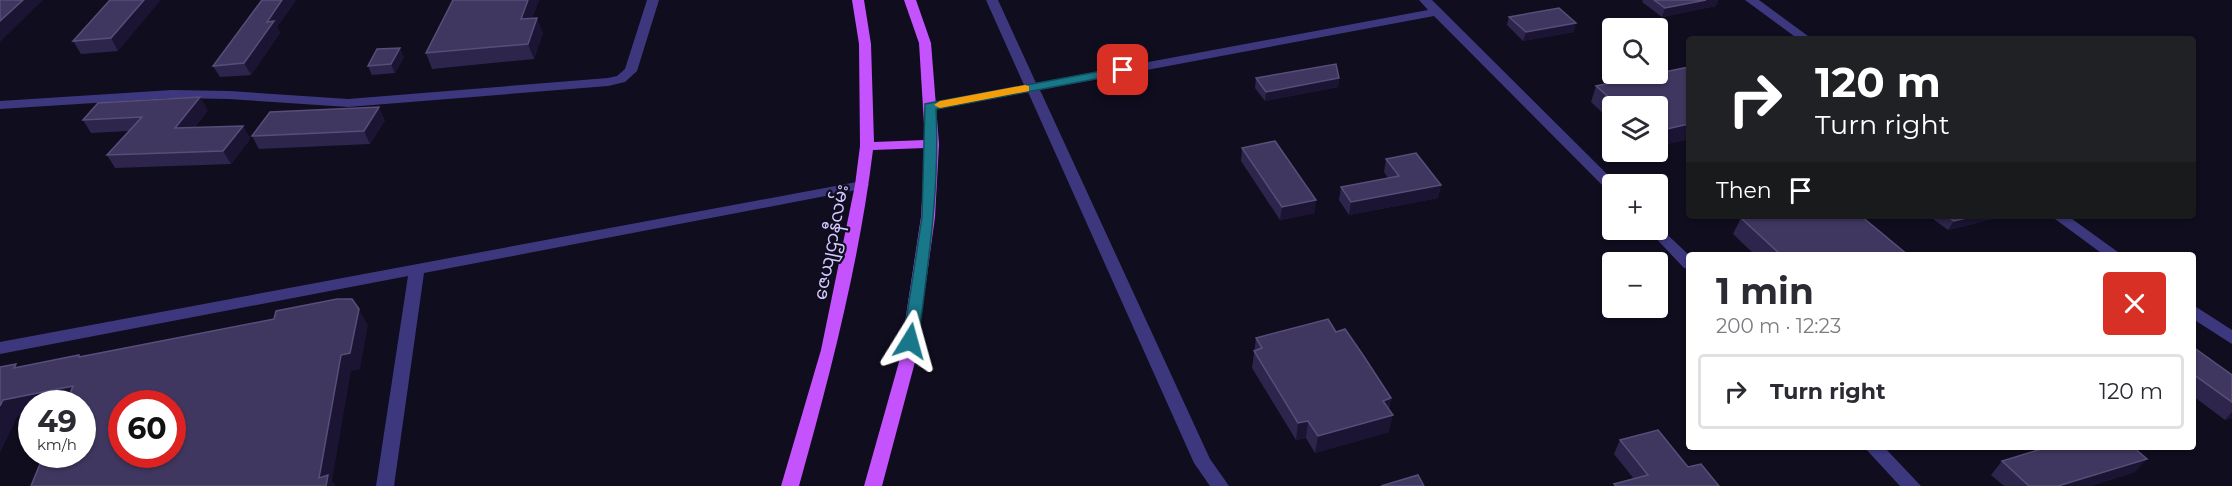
<!DOCTYPE html>
<html lang="en">
<head>
<meta charset="utf-8">
<style>
  :root { --surface:#fff; --page:#f2f2f3; --text:#2b2b33; --muted:#7c7c81; --line:#e1e1e2 }
  body { margin:0; font-family:Montserrat,"Noto Sans Myanmar",sans-serif; background:var(--page); color:var(--text); height:100vh; display:flex; flex-direction:column; font-size:22px; white-space:nowrap }
  * { box-sizing:border-box; margin:0 }
  p { font-size:20px; color:var(--muted) }
  .icon { flex:none; width:33px; height:33px; fill:none; stroke:currentColor; stroke-width:2; stroke-linecap:round; stroke-linejoin:round }
  .map { position:relative; flex:1; overflow:hidden }
  .sheet { position:absolute; left:1686px; top:252px; width:510px; height:198px; display:flex; flex-direction:column; background:var(--surface); border-radius:6px; box-shadow:0 2px 4px #0004 }
  .sheet>* { flex:none }
  .guide { position:absolute; left:1686px; top:36px; width:510px; height:183px; border-radius:6px; box-shadow:0 2px 4px #0004; background:#202124; color:#fff; overflow:hidden }
  .buttons { position:absolute; left:1602px; top:18px; display:grid; gap:12px }
  .buttons a { display:grid; place-items:center; width:66px; height:66px; border-radius:6px; background:var(--surface); box-shadow:0 2px 4px #0004; font-size:30px }
  .speed { position:absolute; left:18px; top:390px; display:flex; gap:12px; font-size:30px; font-weight:700; text-align:center }
  .speed>* { display:grid; place-content:center; width:78px; height:78px; border-radius:50%; background:var(--surface); box-shadow:0 2px 4px #0004; line-height:1 }
  .speed small { font-size:15px; font-weight:400 }
  .speed .limit { border:9px solid #d22; background:#fff; color:#111 }
  .pin { position:absolute; display:grid; place-items:center; width:51px; height:51px; color:#fff; margin:-26px; border-radius:12px; box-shadow:0 3px 9px #0006 }
  .me { position:absolute; width:66px; margin:-33px; rotate:8deg; stroke-linejoin:round; filter:drop-shadow(0 0 4px #0008) }
  .turn { display:flex; align-items:center; gap:21px; height:126px; padding:0 30px; font-size:27px }
  .turn .icon { width:78px; height:78px; stroke-width:2.5 }
  .turn b { display:block; font-size:42px; line-height:51px }
  .then { display:flex; align-items:center; height:57px; padding:0 30px; background:#0003; gap:12px; font-size:22px }
  .round { display:grid; place-items:center; flex:none; width:63px; height:63px; border-radius:6px; background:var(--page) }
  .overview { display:flex; align-items:center; justify-content:space-between; height:102px; padding:0 30px }
  h1 { font-size:36px; font-weight:700; line-height:45px }
  ul { padding:0; list-style:none }
  li { display:flex; align-items:center; gap:18px; height:75px; margin:0 12px 9px; padding:0 18px; border:3px solid var(--line); border-radius:6px }
  li div { flex:1 }
  li b { display:block; font-size:22px }
  li em { font-style:normal }
  .map>svg:first-child { display:block }
</style>
</head>
<body>
<div class="map">
<svg width="2232" height="486" viewBox="0 0 2232 486">
  <rect width="100%" height="100%" fill="#100d1f"/>
  <g fill="none" stroke-linecap="round" stroke-linejoin="round">
    <g fill="#3d387e" fill-rule="evenodd">
      <polygon points="647,0 659,0 637,71 625,82 608,86 348,107 229,99 172,98 0,109 0,101 172,90 229,91 348,99 608,78 617,76 625,69"/>
      <polygon points="986,0 998,0 1036,83 1428,10 1419,0 1432,0 1617,184 1612,184 1612,191 1607,190 1434,16 1040,90 1210,459 1229,486 1210,486 1194,463 1028,92 929,111 922,107 929,103 1024,85"/>
      <polygon points="1745,0 1759,0 1812,39 1798,39"/>
      <polygon points="862,181 867,182 869,185 867,188 424,273 394,486 376,486 408,276 0,354 0,342"/>
      <polygon points="2051,216 2068,216 2122,255 2104,255"/>
      <polygon points="1658,226 1689,255 1689,269 1684,268 1648,230 1658,230"/>
      <polygon points="2193,305 2232,330 2232,344 2193,319"/>
      <polygon points="1864,447 1884,447 1921,486 1900,486"/>
    </g>
    <path fill="#c453fe" fill-rule="evenodd" d="M852 0H864L871 44 874 142 925 140 919 43 904 0H916L931 43 939 144 935 217 915 362 882 486H864L899 362 921 217 925 148 873 150C859 264 830 375 799 486H781L821 350 855 185 860 146 859 44Z"/>
  </g>
  <g fill="#2e254d">
    <polygon points="110,0 118,51 81,54 73,41"/>
    <polygon points="262,0 296,0 277,27 280,33 251,75 220,77 213,66"/>
    <polygon points="453,0 539,0 532,18 543,33 534,59 432,69 426,53"/>
    <polygon points="1643,0 1718,0 1716,6 1662,17 1642,2"/>
    <polygon points="1509,17 1574,32 1523,41 1507,25"/>
    <polygon points="404,57 395,73 372,75 368,66"/>
    <polygon points="1689,67 1689,139 1658,146 1658,106 1612,106 1612,122 1591,102 1596,86"/>
    <polygon points="1256,78 1339,78 1338,87 1265,101 1255,88"/>
    <polygon points="208,110 194,128 243,126 250,139 231,164 115,168 107,155 129,131 91,133 83,120"/>
    <polygon points="385,120 370,144 259,149 252,136"/>
    <polygon points="1242,148 1315,213 1280,220 1241,161"/>
    <polygon points="1386,159 1441,185 1438,198 1349,215 1339,200 1341,187 1388,178 1384,172"/>
    <polygon points="1929,216 1997,216 1996,218 1948,230"/>
    <polygon points="1741,218 1908,255 1755,255 1733,234"/>
    <polygon points="1336,332 1391,398 1389,409 1389,432 1315,453 1306,438 1296,440 1252,368 1256,338"/>
    <polygon points="2193,347 2232,375 2232,418 2225,420 2193,396"/>
    <polygon points="1620,440 1688,467 1719,486 1614,486 1614,484 1634,479 1614,454"/>
    <polygon points="2002,461 2135,472 2091,486 2004,486 1991,475"/>
  </g>
  <g fill="#1b1433">
    <polygon points="23,0 43,0 0,42 0,21"/>
    <polygon points="144,0 161,0 118,51 111,38"/>
    <polygon points="282,0 296,0 277,27 280,33 251,75 244,63 267,22"/>
    <polygon points="528,0 539,0 526,34 521,19"/>
    <polygon points="1706,0 1718,0 1716,6 1662,17 1665,8"/>
    <polygon points="537,18 543,33 534,59 528,44"/>
    <polygon points="1576,23 1574,32 1523,41 1526,32"/>
    <polygon points="400,48 404,57 395,73 391,64"/>
    <polygon points="1339,78 1338,87 1265,101 1266,92"/>
    <polygon points="200,97 208,110 183,141 175,128"/>
    <polygon points="379,107 385,120 370,144 364,131"/>
    <polygon points="1689,124 1689,139 1658,146 1658,131"/>
    <polygon points="243,126 250,139 231,164 223,151"/>
    <polygon points="1441,185 1438,198 1349,215 1351,202"/>
    <polygon points="1316,200 1315,213 1280,220 1282,207"/>
    <polygon points="1974,216 1997,216 1996,218 1948,230 1954,221"/>
    <polygon points="359,309 368,325 360,369 351,371 332,481 336,486 324,486 319,478 341,355"/>
    <polygon points="73,386 82,404 32,404 32,414 17,417 0,453 0,406 3,400"/>
    <polygon points="1391,398 1387,415 1383,401"/>
    <polygon points="2232,412 2232,418 2225,420"/>
    <polygon points="1393,415 1389,432 1315,453 1318,436"/>
    <polygon points="1308,421 1306,438 1296,440 1298,423"/>
    <polygon points="2147,459 2135,472 2091,486 2058,486"/>
  </g>
  <g fill="#403760" stroke="#574e79" stroke-width="1.5" fill-rule="evenodd">
    <polygon points="0,0 23,0 0,21"/>
    <polygon points="110,0 144,0 111,38 73,41"/>
    <polygon points="262,0 282,0 267,22 274,21 244,63 213,66"/>
    <polygon points="453,0 528,0 521,19 537,18 528,44 426,53"/>
    <polygon points="1654,0 1706,0 1665,8"/>
    <polygon points="1559,8 1576,23 1526,32 1509,17"/>
    <polygon points="400,48 391,64 368,66 377,49"/>
    <polygon points="1336,64 1339,78 1266,92 1256,78"/>
    <polygon points="1689,67 1689,124 1658,131 1658,106 1619,106 1596,86"/>
    <polygon points="200,97 175,128 243,126 223,151 107,155 142,117 83,120 98,103"/>
    <polygon points="379,107 364,131 252,136 270,112"/>
    <polygon points="1275,141 1316,200 1282,207 1242,148"/>
    <polygon points="1416,153 1441,185 1351,202 1341,187 1399,176 1386,159"/>
    <polygon points="1748,216 1861,216 1908,255 1781,255 1741,218"/>
    <polygon points="1947,216 1974,216 1954,221"/>
    <path d="M337 299H352L359 309 350 353 341 355 319 478 328 475 326 486H31L44 454H82V404H66L73 386 3 400 0 406V367L16 364 14 368 79 355V357L274 319 276 311ZM122 404H172V454H122Z"/>
    <polygon points="1328,319 1336,332 1345,329 1363,355 1391,398 1383,401 1393,415 1318,436 1308,421 1298,423 1254,351 1262,348 1256,338"/>
    <polygon points="2193,347 2232,375 2232,402 2193,374"/>
    <polygon points="1658,430 1688,467 1701,464 1719,486 1616,486 1614,484 1648,475 1620,440"/>
    <polygon points="2048,447 2133,447 2147,459 2058,486 2029,486 2002,461"/>
    <polygon points="1418,475 1424,486 1381,486"/>
  </g>
  <path fill="#19778a" stroke="#104d5a" stroke-width="1.5" d="M1123 67 1127 68V73L936 109C940 188 928 264 918 341L910 346 905 345 903 341 922 217 925 104Z"/>
  <polygon fill="#f59e0b" points="1025,85 1029,86 1029,91 940,108 934,105 940,101"/>
  <g text-anchor="middle" dominant-baseline="central" stroke-width="4.5" stroke-linejoin="round" paint-order="stroke">
    <g font-size="18" fill="#d3cbff" stroke="#100d1f">
      <text transform="translate(831 242) rotate(-79)">ဇေယျဌာနီလမ်း</text>
    </g>
  </g>
</svg>
<div class="buttons">
<a><svg class="icon" aria-label="search" viewBox="0 0 24 24"><circle cx="10" cy="10" r="6"/><path d="M15 15l6 6"/></svg></a>
<a><svg class="icon" aria-label="layers" viewBox="0 0 24 24"><path d="M12 4l9 5-9 5-9-5zM3 14l9 5 9-5"/></svg></a>
<a>+</a>
<a>−</a>
</div>
<div class="speed"><div>49<small>km/h</small></div><div class="limit">60</div></div>
<div class="pin" style="left:1123px;top:70px;background:#d93025"><svg class="icon" aria-label="arrive" viewBox="0 0 24 24"><path d="M6 21V4h12l-3 4 3 4H6"/></svg></div>
<svg class="me" style="left:910px;top:341px" viewBox="-20 -20 40 40"><path d="M0-17L14 15 0 8-14 15z" fill="#19778a" stroke="#fff" stroke-width="4"/></svg>
<div class="guide">
<div class="turn"><svg class="icon" aria-label="right" viewBox="0 0 24 24"><path d="M7 20v-9h11M14 6l5 5-5 5"/></svg><div><b>120 m</b>Turn right</div></div>
<div class="then">Then<svg class="icon" aria-label="arrive" viewBox="0 0 24 24"><path d="M6 21V4h12l-3 4 3 4H6"/></svg></div>
</div>
<section class="sheet">
<div class="overview"><div><h1>1 min</h1><p>200 m · 12:23</p></div><a class="round" style="background:#d93025;color:#fff"><svg class="icon" aria-label="close" viewBox="0 0 24 24"><path d="M6 6l12 12M18 6L6 18"/></svg></a></div>
<ul>
<li><svg class="icon" aria-label="right" viewBox="0 0 24 24"><path d="M7 20v-9h11M14 6l5 5-5 5"/></svg><div><b>Turn right</b></div><em>120 m</em></li>
</ul>
</section>
</div>
</body>
</html>
